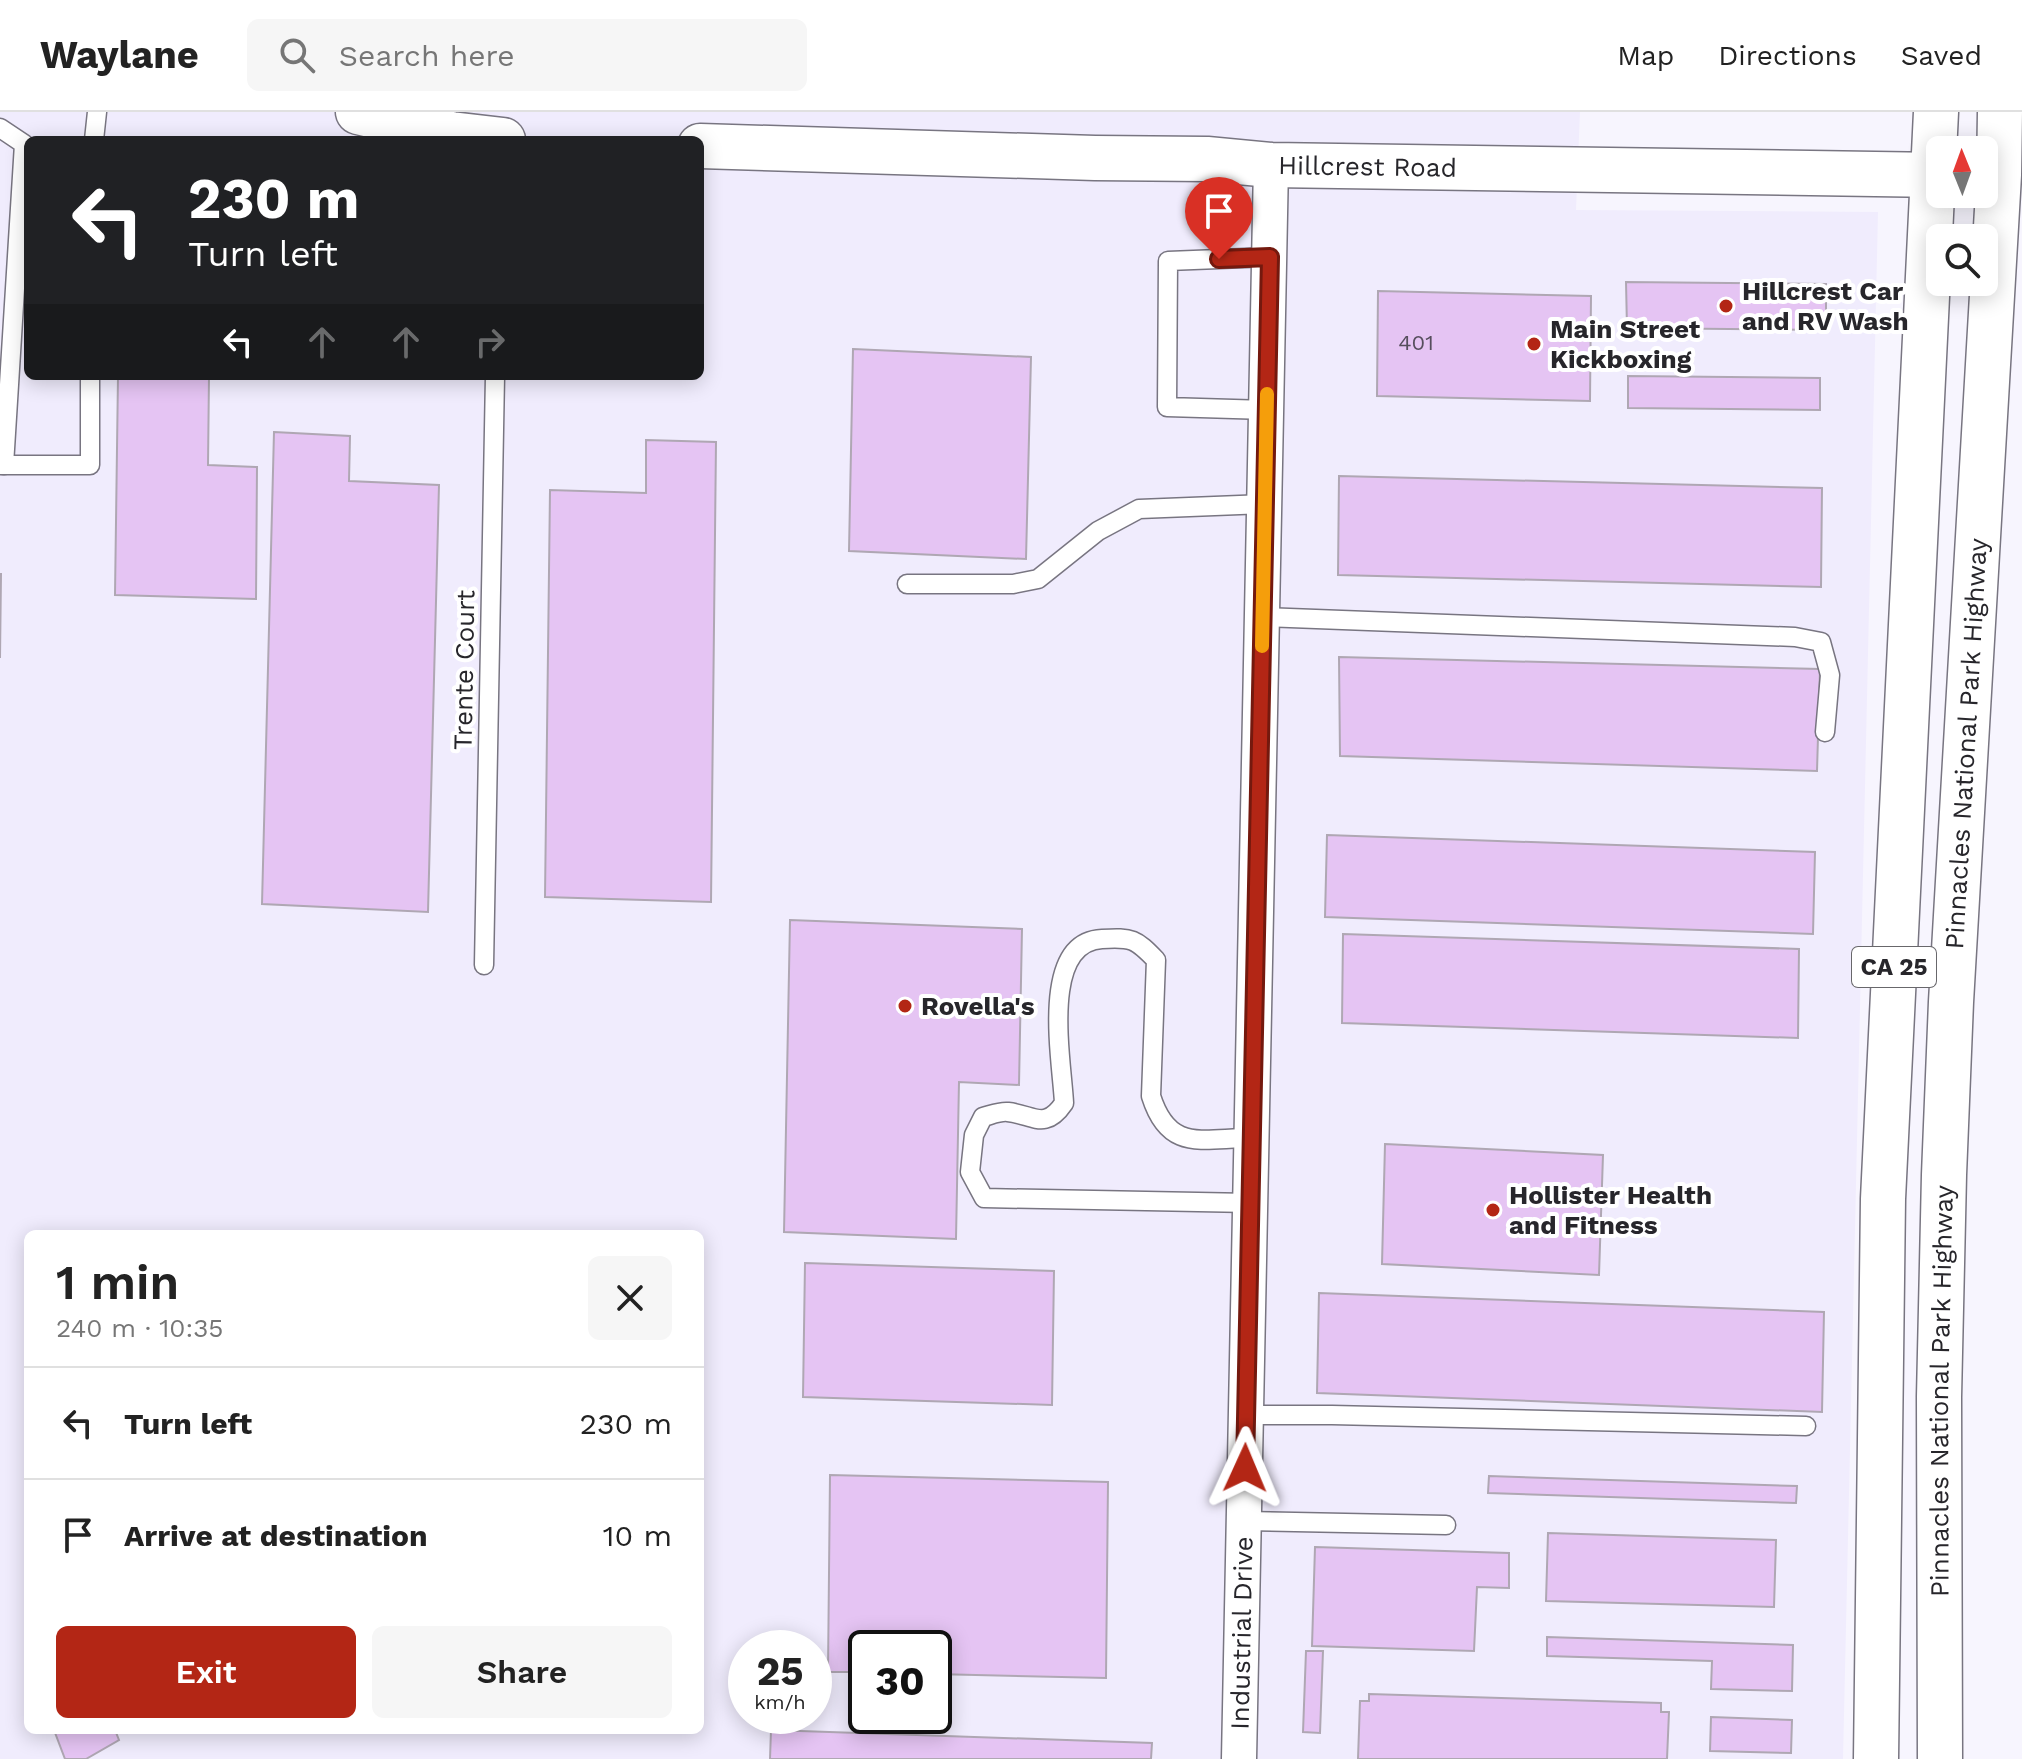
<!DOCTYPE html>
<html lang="en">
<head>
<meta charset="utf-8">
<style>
  :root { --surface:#fff; --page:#f6f6f6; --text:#222; --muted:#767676; --line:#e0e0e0; --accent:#b32615 }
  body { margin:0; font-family:"Work Sans",sans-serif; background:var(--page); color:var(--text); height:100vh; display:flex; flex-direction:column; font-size:30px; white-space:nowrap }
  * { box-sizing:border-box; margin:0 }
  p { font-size:26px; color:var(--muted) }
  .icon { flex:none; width:44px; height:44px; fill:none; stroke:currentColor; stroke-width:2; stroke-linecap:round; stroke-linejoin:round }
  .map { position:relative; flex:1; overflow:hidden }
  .drawer { position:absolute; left:24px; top:1118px; width:680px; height:504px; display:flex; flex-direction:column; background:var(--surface); border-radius:12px; box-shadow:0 4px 20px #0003 }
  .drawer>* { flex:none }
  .banner { position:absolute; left:24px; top:24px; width:680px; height:244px; border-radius:12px; box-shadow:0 4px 20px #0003; background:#202124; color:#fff; overflow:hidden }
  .needle { width:52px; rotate:359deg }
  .buttons { position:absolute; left:1926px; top:24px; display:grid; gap:16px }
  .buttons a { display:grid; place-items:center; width:72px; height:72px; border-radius:12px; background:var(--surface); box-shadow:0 4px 20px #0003; font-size:40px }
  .speed { position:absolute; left:728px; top:1518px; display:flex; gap:16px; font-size:40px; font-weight:700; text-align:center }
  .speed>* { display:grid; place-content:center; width:104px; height:104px; border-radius:50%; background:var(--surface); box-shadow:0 4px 20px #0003; line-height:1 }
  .speed small { font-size:20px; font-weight:400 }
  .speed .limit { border:4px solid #111; border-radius:12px; background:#fff; color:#111 }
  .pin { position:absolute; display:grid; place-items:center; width:68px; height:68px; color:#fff; margin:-82px -34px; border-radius:50% 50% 50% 0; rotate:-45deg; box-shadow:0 0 8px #0007 }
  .pin .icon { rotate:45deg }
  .me { position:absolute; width:88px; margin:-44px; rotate:1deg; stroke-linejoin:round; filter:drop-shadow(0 0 6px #0008) }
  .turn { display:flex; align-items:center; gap:28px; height:168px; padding:0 32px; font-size:36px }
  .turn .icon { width:104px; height:104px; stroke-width:2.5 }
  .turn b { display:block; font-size:56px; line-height:68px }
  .lanes { display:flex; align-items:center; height:76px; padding:0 32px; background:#0003; justify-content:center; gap:40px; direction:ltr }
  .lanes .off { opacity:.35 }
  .round { display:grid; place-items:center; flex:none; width:84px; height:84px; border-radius:12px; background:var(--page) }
  .headline { display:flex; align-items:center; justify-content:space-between; height:136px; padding:0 32px }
  h1 { font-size:48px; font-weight:600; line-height:60px }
  .primary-button { display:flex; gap:16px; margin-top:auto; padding:16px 32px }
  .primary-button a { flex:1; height:92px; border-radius:12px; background:var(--accent); color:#fff; font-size:32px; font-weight:600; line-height:92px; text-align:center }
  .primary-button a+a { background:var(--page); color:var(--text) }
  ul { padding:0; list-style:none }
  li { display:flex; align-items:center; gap:24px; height:112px; padding:0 32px; border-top:2px solid var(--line) }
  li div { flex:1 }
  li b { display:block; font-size:30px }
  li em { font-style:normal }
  header { display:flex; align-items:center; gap:48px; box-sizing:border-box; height:112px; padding:0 40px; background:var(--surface); border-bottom:2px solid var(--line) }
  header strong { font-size:38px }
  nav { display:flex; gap:44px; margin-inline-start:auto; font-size:28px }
  .search { width:560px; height:72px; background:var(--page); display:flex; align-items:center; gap:20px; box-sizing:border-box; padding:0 28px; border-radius:12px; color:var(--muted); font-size:30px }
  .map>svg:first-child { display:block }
</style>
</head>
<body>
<header>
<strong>Waylane</strong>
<div class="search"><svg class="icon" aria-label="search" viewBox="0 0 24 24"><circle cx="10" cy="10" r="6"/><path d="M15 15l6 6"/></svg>Search here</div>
<nav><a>Map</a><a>Directions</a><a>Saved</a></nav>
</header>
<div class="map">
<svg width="2022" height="1647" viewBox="0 0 2022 1647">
  <rect width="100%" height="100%" fill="#f7f5fe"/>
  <path fill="#f0ecfd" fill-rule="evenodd" d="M0 0H1580L1576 98 1878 100 1843 1647H0ZM28 28H700V264H28ZM28 1122H700V1618H28ZM746 1536H814V1604H746ZM866 1536H934V1604H866Z"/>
  <g fill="#e5c4f3" stroke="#afa7b3" stroke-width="2">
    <polygon points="1626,170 1826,172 1826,218 1627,216"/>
    <polygon points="1378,179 1591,184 1590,289 1377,284"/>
    <polygon points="853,237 1031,245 1026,447 849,439"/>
    <polygon points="118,264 209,264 208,353 257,355 256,487 115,483"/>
    <polygon points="1628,264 1820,266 1820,298 1628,296"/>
    <polygon points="274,320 350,324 349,369 439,373 428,800 262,792"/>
    <polygon points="646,328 716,330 711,790 545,785 550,378 646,381"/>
    <polygon points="1339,364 1822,376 1821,475 1338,463"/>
    <polygon points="0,462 1,462 0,546"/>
    <polygon points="1339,545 1820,557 1817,659 1340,644"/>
    <polygon points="1327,723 1815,740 1813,822 1325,805"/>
    <polygon points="790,808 1022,817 1019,973 959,970 956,1127 784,1120"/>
    <polygon points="1343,822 1799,837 1798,926 1342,911"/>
    <polygon points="1385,1032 1603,1043 1599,1163 1382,1152"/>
    <polygon points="805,1151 1054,1159 1052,1293 803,1285"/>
    <polygon points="1319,1181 1824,1200 1822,1300 1317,1281"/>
    <polygon points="830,1363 1108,1370 1106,1566 934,1562 934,1536 866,1536 866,1560 828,1560"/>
    <polygon points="1489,1364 1797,1374 1796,1391 1488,1381"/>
    <polygon points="1548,1421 1776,1428 1774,1495 1546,1489"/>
    <polygon points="1315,1435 1509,1441 1509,1476 1477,1475 1474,1539 1312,1534"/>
    <polygon points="1547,1525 1793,1533 1792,1579 1711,1577 1712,1549 1547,1544"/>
    <polygon points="1306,1539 1323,1539 1320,1621 1303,1620"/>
    <polygon points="1369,1582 1661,1591 1661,1600 1669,1600 1667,1647 1358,1647 1360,1589 1369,1589"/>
    <polygon points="1711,1605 1792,1608 1791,1641 1710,1639"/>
    <polygon points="54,1618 115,1618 119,1628 86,1647 65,1647"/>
    <polygon points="771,1618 1152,1631 1151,1647 770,1647"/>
  </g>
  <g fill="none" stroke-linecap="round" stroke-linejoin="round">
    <g stroke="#787581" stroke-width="21">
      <g id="lane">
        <polyline points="0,16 24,32 4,353 0,353"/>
        <polyline points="94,28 97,0"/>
        <polyline points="1267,298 1167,295 1168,149 1270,145"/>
        <polyline points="4,353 90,353 90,264"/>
        <polyline points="907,472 1013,472 1038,467 1098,419 1139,397 1265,392"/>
        <polyline points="1262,505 1795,525 1821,530 1830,563 1825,620"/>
        <polyline points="484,853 495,264"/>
        <path d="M1250 1091 984 1086 970 1060 974 1023 983 1005C991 1003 1000 999 1008 1000 1034 1003 1045 1019 1064 991 1062 949 1039 830 1102 827 1132 825 1136 827 1156 848L1151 984C1169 1041 1202 1026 1251 1026"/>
        <polyline points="1246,1303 1332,1303 1806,1314"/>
        <polyline points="1244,1409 1446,1413"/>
      </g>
    </g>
    <g stroke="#787581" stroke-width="37">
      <g id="street">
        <path id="s1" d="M1239 1647 1271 53"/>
      </g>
    </g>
    <g stroke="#787581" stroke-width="47">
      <g id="secondary">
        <polyline points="358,0 451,22 503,28"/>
        <path id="s2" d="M700 34 1095 46 1207 47 1271 53 1940 63"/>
      </g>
    </g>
    <g stroke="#787581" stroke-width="47">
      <g id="primary">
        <polyline points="1876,1647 1883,1087 1936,0"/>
        <path id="s3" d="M1940 1647 1939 1285 1944 1063 1951 890 1999 63 2000 0"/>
      </g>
    </g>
    <use href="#lane" stroke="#fff" stroke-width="18"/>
    <use href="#street" stroke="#fff" stroke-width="34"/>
    <use href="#secondary" stroke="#fff" stroke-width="44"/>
    <use href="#primary" stroke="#fff" stroke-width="44"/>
  </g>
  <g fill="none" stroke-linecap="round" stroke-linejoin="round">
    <g stroke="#74190e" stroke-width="20">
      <polyline id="route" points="1219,147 1270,145 1245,1356"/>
    </g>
    <use href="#route" stroke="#b32615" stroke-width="14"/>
    <polyline stroke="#f59e0b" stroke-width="14" points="1262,534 1267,282"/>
  </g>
  <g fill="#b32615" stroke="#fff" stroke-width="3">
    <circle cx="1726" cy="194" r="8"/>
    <circle cx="1534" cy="232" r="8"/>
    <circle cx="905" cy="894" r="8"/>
    <circle cx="1493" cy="1098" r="8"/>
  </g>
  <g text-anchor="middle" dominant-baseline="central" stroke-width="8" stroke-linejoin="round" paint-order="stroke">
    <g font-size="22" fill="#564e5d">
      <text x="1416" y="230">401</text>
    </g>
    <rect fill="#fff" stroke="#68676b" stroke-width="2" x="1852" y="835" width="84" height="40" rx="6"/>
    <g font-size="24" font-weight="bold" fill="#27262b">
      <text x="1894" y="855">CA 25</text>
    </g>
    <g font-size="26" fill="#27262b" stroke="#fff">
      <text stroke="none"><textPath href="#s2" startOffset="668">Hillcrest Road</textPath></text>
      <text transform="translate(464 558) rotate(-89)">Trente Court</text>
      <text stroke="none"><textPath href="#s3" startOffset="1016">Pinnacles National Park Highway</textPath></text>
      <text stroke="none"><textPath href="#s3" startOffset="368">Pinnacles National Park Highway</textPath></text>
      <text stroke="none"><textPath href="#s1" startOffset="126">Industrial Drive</textPath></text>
    </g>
    <g font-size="26" font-weight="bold" fill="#27262b" stroke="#fff" text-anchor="start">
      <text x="1742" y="179">Hillcrest Car<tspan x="1742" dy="30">and RV Wash</tspan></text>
      <text x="1550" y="217">Main Street<tspan x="1550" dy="30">Kickboxing</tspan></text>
      <text x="921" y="894">Rovella's</text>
      <text x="1509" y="1083">Hollister Health<tspan x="1509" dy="30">and Fitness</tspan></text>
    </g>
  </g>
</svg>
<div class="buttons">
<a><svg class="needle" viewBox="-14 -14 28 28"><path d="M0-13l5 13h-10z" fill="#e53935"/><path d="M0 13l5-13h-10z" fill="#767676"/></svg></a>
<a><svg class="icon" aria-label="search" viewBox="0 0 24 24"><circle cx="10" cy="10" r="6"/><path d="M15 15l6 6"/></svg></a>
</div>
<div class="speed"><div>25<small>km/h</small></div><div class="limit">30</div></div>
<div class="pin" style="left:1219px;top:147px;background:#d93025"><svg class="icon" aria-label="arrive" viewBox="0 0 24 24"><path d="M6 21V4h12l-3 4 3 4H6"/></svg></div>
<svg class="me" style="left:1245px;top:1356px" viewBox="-20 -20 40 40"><path d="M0-17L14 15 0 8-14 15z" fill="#b32615" stroke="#fff" stroke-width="4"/></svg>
<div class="banner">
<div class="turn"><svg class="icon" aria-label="left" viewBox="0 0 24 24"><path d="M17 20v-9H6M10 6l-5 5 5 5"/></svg><div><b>230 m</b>Turn left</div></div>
<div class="lanes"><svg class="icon" aria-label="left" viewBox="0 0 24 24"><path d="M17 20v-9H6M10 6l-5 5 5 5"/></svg><svg class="icon off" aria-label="ahead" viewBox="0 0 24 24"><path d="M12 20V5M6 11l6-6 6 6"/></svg><svg class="icon off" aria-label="ahead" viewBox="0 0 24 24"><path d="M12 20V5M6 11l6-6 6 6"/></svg><svg class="icon off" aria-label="right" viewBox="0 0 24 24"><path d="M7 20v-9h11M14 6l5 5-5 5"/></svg></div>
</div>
<section class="drawer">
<div class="headline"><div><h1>1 min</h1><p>240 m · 10:35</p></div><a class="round"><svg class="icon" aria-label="close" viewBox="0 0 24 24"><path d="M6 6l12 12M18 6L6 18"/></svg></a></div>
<ul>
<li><svg class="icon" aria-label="left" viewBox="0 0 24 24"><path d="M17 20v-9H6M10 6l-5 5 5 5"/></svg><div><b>Turn left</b></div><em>230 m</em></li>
<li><svg class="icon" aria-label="arrive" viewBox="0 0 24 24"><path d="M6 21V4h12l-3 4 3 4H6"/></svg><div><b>Arrive at destination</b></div><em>10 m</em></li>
</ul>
<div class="primary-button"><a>Exit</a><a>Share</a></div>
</section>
</div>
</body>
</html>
